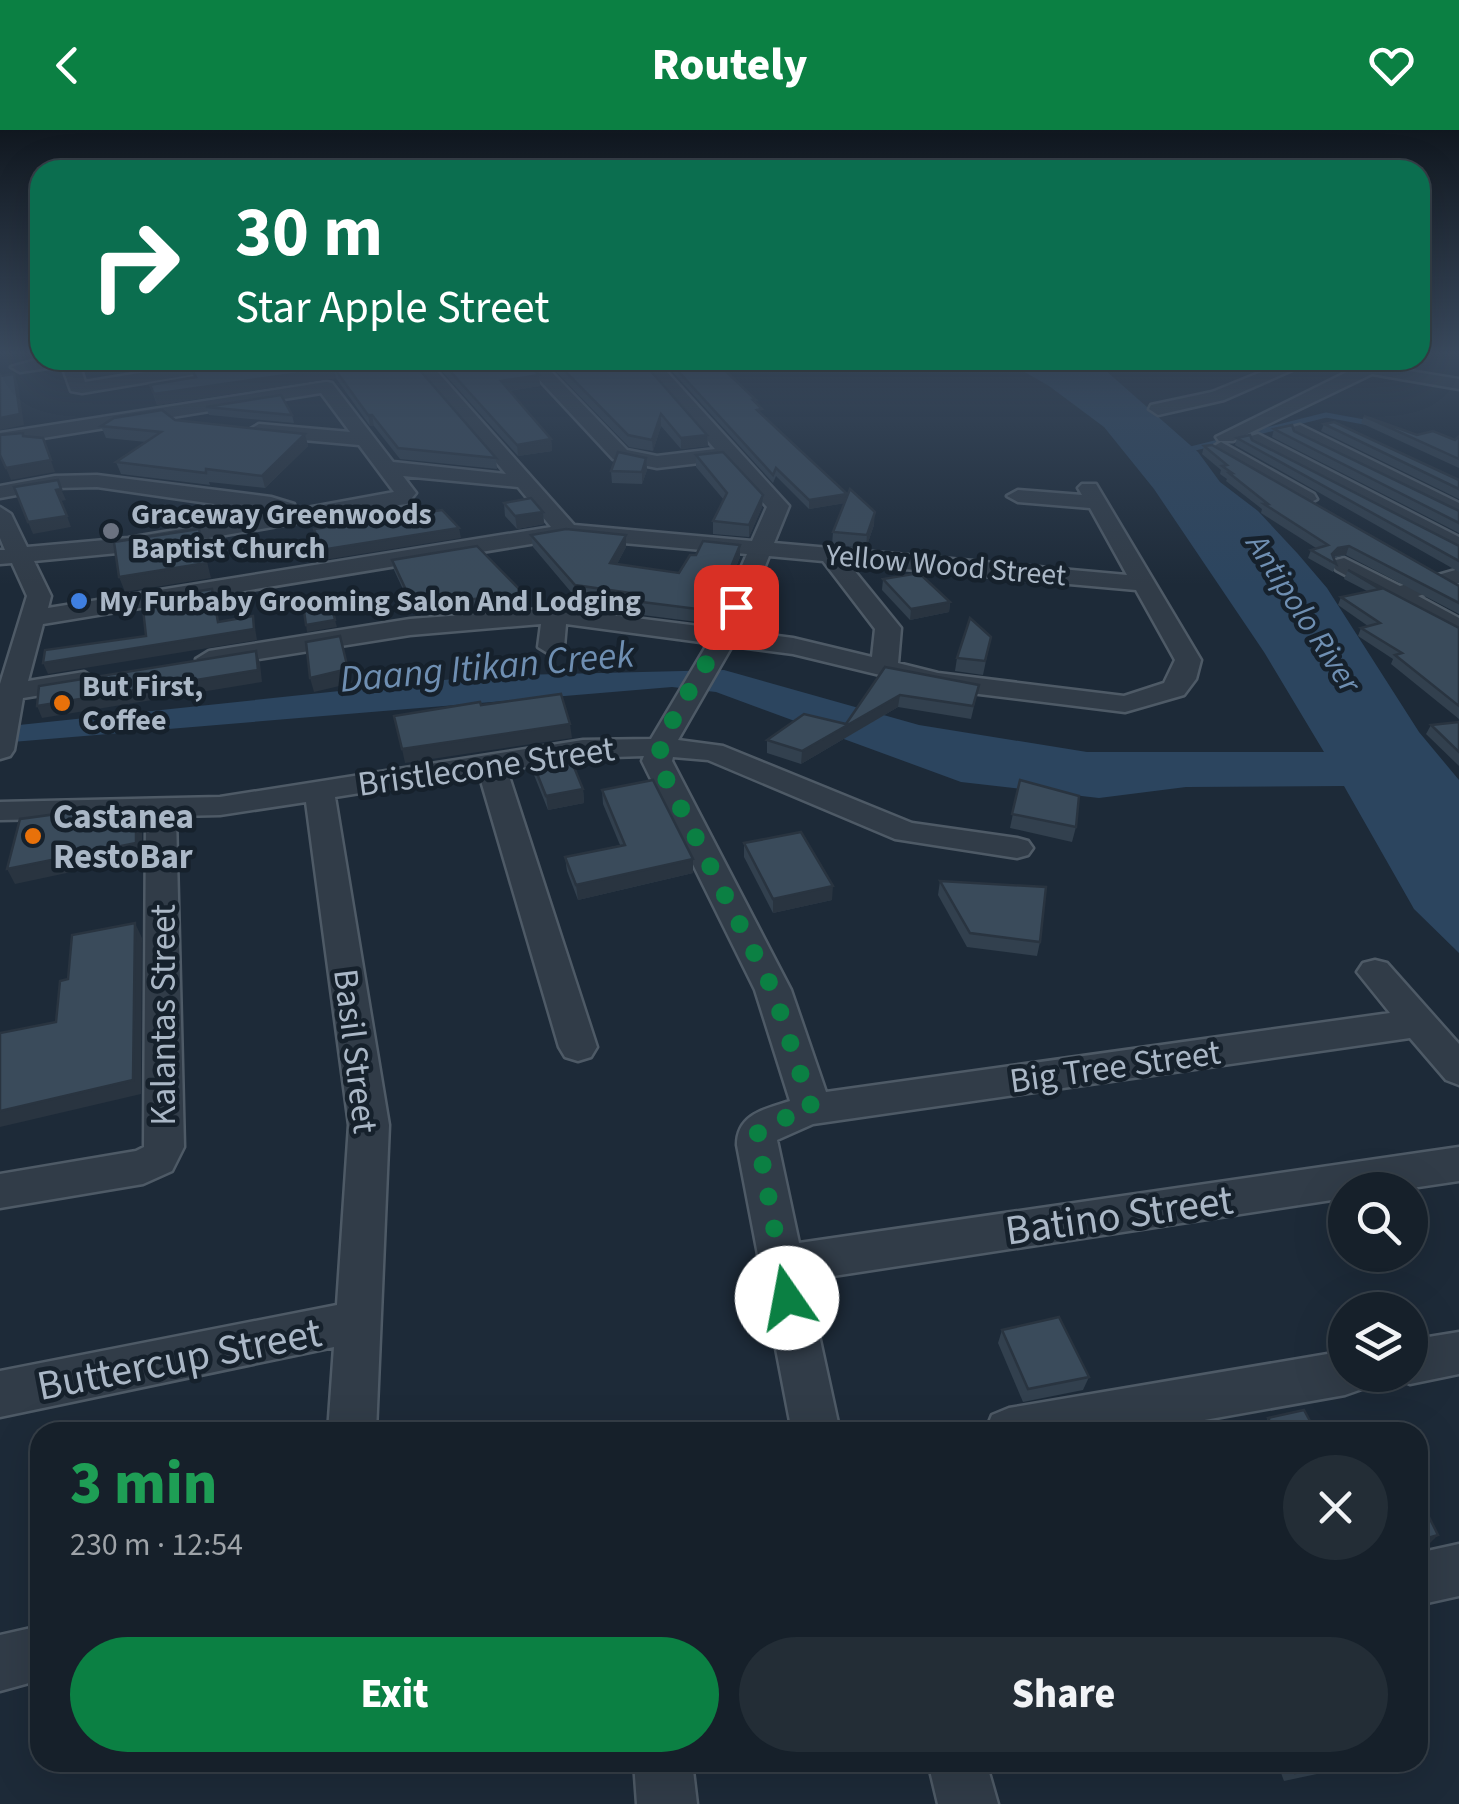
<!DOCTYPE html>
<meta charset="utf-8">
<style>
:root{--surface:#16202a;--page:#232d36;--text:#f1f3f6;--muted:#9ea3a8;--line:#353e47;--accent:#0b8043}
body{margin:0;font-family:"Source Sans 3",sans-serif;background:var(--page);color:var(--text);height:100vh;display:flex;flex-direction:column;font-size:38px;white-space:nowrap}
*{box-sizing:border-box;margin:0}
p{font-size:32px;color:var(--muted)}
.icon{flex:none;width:55px;height:55px;fill:none;stroke:currentColor;stroke-width:2;stroke-linecap:round;stroke-linejoin:round}
.map{position:relative;flex:1;overflow:hidden}
.drawer{position:absolute;left:30px;top:1292px;width:1398px;height:350px;display:flex;flex-direction:column;background:var(--surface);border-radius:30px;box-shadow:0 10px 40px #0002,0 0 0 2px var(--line)}
.drawer>*{flex:none}
.top-card{position:absolute;left:30px;top:30px;width:1400px;height:210px;border-radius:30px;box-shadow:0 10px 40px #0002,0 0 0 2px var(--line);background:#0b6e4f;color:#fff;overflow:hidden}
.fabs{position:absolute;left:1328px;top:1042px;display:grid;gap:20px}
.fabs a{display:grid;place-items:center;width:100px;height:100px;border-radius:50%;background:var(--surface);box-shadow:0 10px 40px #0002,0 0 0 2px var(--line);font-size:50px}
.pin{position:absolute;display:grid;place-items:center;width:85px;height:85px;color:#fff;margin:-42px;border-radius:20px;box-shadow:0 5px 15px #0006}
.me{position:absolute;width:110px;margin:-55px;rotate:348deg;stroke-linejoin:round;filter:drop-shadow(0 0 8px #0008)}
.turn{display:flex;align-items:center;gap:35px;height:210px;padding:0 40px;font-size:45px}
.turn .icon{width:130px;height:130px;stroke-width:2.5}
.turn b{display:block;font-size:70px;line-height:85px}
.round{display:grid;place-items:center;flex:none;width:105px;height:105px;border-radius:52px;background:var(--page)}
.summary{display:flex;align-items:center;justify-content:space-between;height:170px;padding:0 40px}
h1{font-size:60px;font-weight:800;line-height:75px;color:#1e9e55}
.cta{display:flex;gap:20px;margin-top:auto;padding:20px 40px}
.cta a{flex:1;height:115px;border-radius:60px;background:var(--accent);color:#fff;font-size:40px;font-weight:800;line-height:115px;text-align:center}
.cta a+a{background:var(--page);color:var(--text)}
header{display:flex;justify-content:space-between;align-items:center;height:130px;padding:0 40px;background:var(--accent);color:#fff;font-size:45px;font-weight:800}
.map>svg:first-child{display:block}
</style>
<header><svg class="icon" aria-label="back" viewBox="0 0 24 24"><path d="M15 5l-7 7 7 7"/></svg>Routely<svg class="icon" aria-label="heart" viewBox="0 0 24 24"><path d="M12 20l-8-8c-3-5 5-10 8-4 3-6 11-1 8 4z"/></svg></header>
<div class="map">
<svg width="1459" height="1674" viewBox="0 0 1459 1674">
<rect width="100%" height="100%" fill="#1d2a38"/>
<!-- water -->
<polygon fill="#2c455f" points="1004,230 1096,232 1198,322 1220,352 1258,381 1298,424 1327,458 1419,602 1459,650 1459,823 1414,779 1344,656 1186,657 1099,668 961,652 716,562 672,557 0,613 0,597 482,546 724,540 919,595 1087,622 1324,622 1264,522 1154,359 1104,297 1049,256"/>
<g fill="none" stroke-linecap="round" stroke-linejoin="round">
<!-- stream -->
<polyline stroke="#2c455f" stroke-width="5" points="1183,321 1326,285 1375,294"/>
<defs>
<g id="minor">
<polygon points="40,229 78,230 85,252 218,230 259,230 250,235 82,263 71,261 62,236 20,242 11,237"/>
<path d="M409 230H427L574 395 752 411 767 377 725 330 657 338 613 329 521 230H540L627 320 657 326 715 319 637 230H656L789 376 774 413 1127 445 1090 378 1018 372 1007 366 1018 360 1082 365 1078 358 1082 354H1096L1201 530 1196 549 1184 565 1125 582 938 559 793 524 732 516 678 610 723 616 912 693 1017 708 1028 711 1033 718 1028 725 1017 728 895 709 708 630 673 627 672 631 791 860 826 962 1390 883 1357 842 1363 833 1375 830 1387 833 1459 914V955L1446 950 1410 908 813 994 777 1010 799 1113 1459 1017V1051L1398 1060H1345V1068L807 1150 840 1302H792L737 1015C737 984 765 979 790 971L755 860 642 631 644 626 583 628 507 640 597 917 591 927 578 931 565 927 559 917 479 644 335 667 389 995 376 1302H328L334 1217 0 1287V1241L337 1175 349 995 306 672 220 685 176 686 184 1017 172 1041 143 1054 0 1078V1044L136 1021 144 1017 146 687 0 690V672L220 667 583 610 651 609 708 513 566 494 564 517 551 525 538 517 541 494 410 505 209 537 196 529 209 521 410 489 555 478 715 498 747 424 567 408 43 494 28 551 84 542 97 550 84 558 23 568 14 620 10 626 0 629V554L27 466 12 433 0 434V420H5L0 408V377L11 384 27 417 128 408 277 383 97 357 55 358 0 368V356L55 346 97 345 271 367 294 374 296 380 394 362 359 315 259 306 249 300 259 294 350 302 321 263 0 315V303L326 252 332 253 393 332 506 344ZM403 346 518 357 551 397 48 478 51 466 34 431 128 422 399 375 407 374 416 363ZM769 426 823 431 875 499 872 527 793 508 739 501ZM849 434 1136 460 1175 530 1164 553 1124 566 938 543 898 533 901 498Z"/>
<polygon points="1291,230 1315,230 1224,270 1158,285 1149,279 1151,275 1212,262"/>
<polygon points="1342,230 1459,249 1459,259 1372,244 1233,311 1219,311 1216,307 1351,240 1341,238 1338,234"/>
<polygon points="1300,295 1459,373 1459,388 1293,305 1293,297"/>
<polygon points="1258,304 1459,407 1459,423 1251,314 1251,306"/>
<polygon points="1221,312 1314,364 1317,369 1306,375 1298,374 1214,322 1211,318"/>
<polygon points="1344,428 1400,456 1459,439 1459,453 1418,466 1459,488 1459,506 1336,440 1332,435 1336,430"/>
<polygon points="1459,1202 1459,1244 1410,1254 1394,1247 1410,1245 1410,1210"/>
<polygon points="1345,1221 1345,1245 1367,1245 1362,1259 1345,1265 1137,1302 985,1302 992,1285 1009,1278"/>
<polygon points="1459,1414 1459,1466 1418,1475 1418,1423"/>
<polygon points="40,1496 40,1550 0,1561 0,1505"/>
<polygon points="634,1632 692,1632 697,1674 637,1674"/>
<polygon points="928,1632 986,1632 998,1674 938,1674"/>
</g>
</defs>
<!-- minor casing -->
<use href="#minor" stroke="#4e5a66" stroke-width="5"/>
<!-- minor -->
<use href="#minor" fill="#313c48" fill-rule="evenodd"/>
</g>
<!-- wall -->
<g fill="#32404e">
<polygon points="411,230 496,328 497,339 400,329 374,296 370,296 336,248 157,275 150,255 194,247 191,238"/>
<polygon points="432,230 524,230 539,245 540,256 509,261 551,309 552,321 518,326"/>
<polygon points="545,230 641,230 707,305 708,316 681,319 661,296 653,321 629,317"/>
<polygon points="662,230 714,230 756,274 761,284 874,395 866,418 832,415 833,402 845,373 809,379 776,346 773,353"/>
<polygon points="206,277 292,285 294,293 209,285"/>
<polygon points="1364,286 1417,305 1455,310 1459,306 1459,338 1361,293"/>
<polygon points="175,290 305,304 308,316 265,358 209,352 210,355 121,344 116,332 146,312 106,308 101,296"/>
<polygon points="1324,294 1459,350 1459,369 1321,301"/>
<polygon points="1274,299 1294,301 1459,381 1459,403 1272,307"/>
<polygon points="1237,308 1252,310 1459,416 1459,442 1235,315"/>
<polygon points="1204,316 1459,456 1459,484 1346,425 1334,428 1336,434 1333,442 1308,428 1311,420 1316,418 1261,383 1262,379 1226,351 1227,349 1220,344 1221,340 1202,324"/>
<polygon points="696,325 763,365 762,377 749,407 713,404 713,391 724,370 696,337"/>
<polygon points="646,328 647,340 642,354 612,353 611,341"/>
<polygon points="504,373 543,382 544,394 517,399 505,386"/>
<polygon points="531,405 626,417 617,434 679,443 740,427 713,494 627,483 626,475 576,468 533,417"/>
<polygon points="392,430 524,464 525,474 415,485 394,440"/>
<polygon points="1348,440 1459,498 1459,589 1391,534 1393,529 1358,506 1361,498 1368,496 1338,475 1341,467 1367,461 1344,449"/>
<polygon points="883,449 950,472 949,482 910,490 882,460"/>
<polygon points="991,507 983,545 955,541 957,528"/>
<polygon points="885,537 979,555 971,589 898,577 801,634 767,623 767,610 846,594"/>
<polygon points="1459,592 1459,636 1426,604 1431,595"/>
<polygon points="530,626 583,659 584,673 548,680 532,640"/>
<polygon points="1020,650 1076,697 1072,712 1010,698"/>
<polygon points="602,660 693,729 693,743 578,770 567,741 565,727 620,715 603,674"/>
<polygon points="744,713 832,770 773,783 744,727"/>
<polygon points="940,751 1040,812 1037,826 967,817 938,765"/>
<polygon points="1002,1200 1089,1247 1083,1260 1023,1272 998,1213"/>
<polygon points="1268,1288 1316,1302 1259,1302"/>
<polygon points="1418,1365 1438,1405 1418,1422"/>
<polygon points="1277,1632 1373,1632 1284,1651"/>
</g>
<!-- shaded-wall -->
<g fill="#293440">
<polygon points="334,238 336,248 157,275 154,264"/>
<polygon points="14,244 18,255 24,295 0,300 0,288"/>
<polygon points="539,245 540,256 502,262 501,251"/>
<polygon points="661,284 661,296 653,321 652,310"/>
<polygon points="368,285 372,285 374,296 370,296"/>
<polygon points="305,304 308,316 265,358 262,346"/>
<polygon points="707,305 708,316 681,319 681,308"/>
<polygon points="43,308 55,342 11,350 6,338"/>
<polygon points="551,309 552,321 518,326 517,315"/>
<polygon points="646,328 647,340 642,354 642,342"/>
<polygon points="61,359 66,370 61,371 56,360"/>
<polygon points="847,364 846,373 809,379 809,370"/>
<polygon points="763,365 762,377 749,407 749,395"/>
<polygon points="543,382 544,394 517,399 515,386"/>
<polygon points="875,382 874,395 866,418 867,405"/>
<polygon points="67,386 71,397 33,404 28,392"/>
<polygon points="459,398 461,408 324,430 321,420"/>
<polygon points="199,399 211,448 125,462 119,447"/>
<polygon points="626,405 626,417 611,446 610,433"/>
<polygon points="740,415 740,427 713,494 713,481"/>
<polygon points="1349,416 1346,425 1335,426 1329,433 1332,424 1338,418"/>
<polygon points="950,472 949,482 910,490 911,479"/>
<polygon points="253,486 257,510 48,544 43,533"/>
<polygon points="335,490 337,497 307,502 306,495"/>
<polygon points="256,521 260,533 262,552 42,588 37,576"/>
<polygon points="348,539 352,553 314,562 310,548"/>
<polygon points="900,565 898,577 801,634 802,621"/>
<polygon points="570,594 572,608 405,633 402,619"/>
<polygon points="583,659 584,673 548,680 546,666"/>
<polygon points="136,683 142,697 142,727 15,754 7,739"/>
<polygon points="693,729 693,743 578,770 576,755"/>
<polygon points="833,756 832,770 773,783 773,769"/>
<polygon points="135,793 142,808 141,964 0,997 0,981"/>
<polygon points="1438,1405 1425,1418 1421,1419 1428,1413 1428,1408"/>
</g>
<!-- building -->
<g fill="#3a4b5b" stroke="#293440" stroke-width="2.5">
<polygon points="237,230 411,230 496,328 398,318 372,285 368,285 334,238 154,264 150,255 196,247 191,238"/>
<polygon points="440,230 524,230 539,245 501,251 551,309 517,315"/>
<polygon points="554,230 641,230 707,305 681,308 661,284 652,310 628,305"/>
<polygon points="668,230 714,230 756,270 753,270 762,279 757,280 847,364 809,370 776,338 773,345"/>
<polygon points="14,244 20,284 0,288 0,246"/>
<polygon points="281,265 292,285 206,277"/>
<polygon points="162,280 175,290 305,304 262,346 206,339 206,343 116,332 161,302 101,296 114,288"/>
<polygon points="1364,286 1417,305 1433,301 1455,310 1459,306 1459,329"/>
<polygon points="1334,292 1459,350 1459,359 1324,294"/>
<polygon points="1292,295 1294,301 1459,381 1459,393 1274,299"/>
<polygon points="23,303 23,306 43,308 51,330 6,338 0,325 0,305"/>
<polygon points="1250,305 1252,310 1459,416 1459,431 1237,308"/>
<polygon points="1212,315 1459,456 1459,473 1349,416 1338,418 1332,424 1336,434 1311,420 1328,415 1264,374 1268,374 1229,343 1232,343 1222,336 1227,335 1204,316"/>
<polygon points="618,322 646,328 642,342 611,341"/>
<polygon points="723,322 763,365 749,395 713,391 727,363 696,325"/>
<polygon points="58,350 61,359 56,360 67,386 28,392 14,357"/>
<polygon points="850,359 875,382 867,405 833,402"/>
<polygon points="531,368 543,382 515,386 504,373"/>
<polygon points="442,380 459,398 321,420 314,399"/>
<polygon points="199,399 206,433 119,447 114,412"/>
<polygon points="566,399 626,405 610,433 679,443 690,425 696,425 703,411 740,415 713,481 626,470 630,463 575,455 531,405"/>
<polygon points="477,416 524,464 413,475 392,430"/>
<polygon points="1348,440 1459,498 1459,576 1395,525 1402,523 1361,498 1380,493 1341,467 1380,459"/>
<polygon points="919,443 950,472 911,479 883,449"/>
<polygon points="212,459 218,492 253,486 254,499 43,533 45,520 146,506 142,470"/>
<polygon points="332,477 335,490 306,495 304,481"/>
<polygon points="970,488 991,507 985,531 957,528"/>
<polygon points="340,506 348,539 310,548 306,512"/>
<polygon points="256,521 258,540 37,576 39,556"/>
<polygon points="885,537 979,555 973,576 900,565 802,621 767,610 804,584 846,594"/>
<polygon points="561,564 570,594 402,619 394,586 480,572 481,575"/>
<polygon points="1459,592 1459,622 1431,595"/>
<polygon points="567,620 583,659 546,666 530,626"/>
<polygon points="653,650 693,729 576,755 565,727 625,715 602,660"/>
<polygon points="1020,650 1079,666 1076,697 1012,684"/>
<polygon points="79,681 77,693 136,683 136,713 7,739 20,689"/>
<polygon points="801,702 833,756 773,769 744,713"/>
<polygon points="940,751 1046,757 1040,812 970,803"/>
<polygon points="135,793 133,950 0,981 0,903 56,892 60,851 68,849 72,805"/>
<polygon points="1059,1187 1089,1247 1028,1259 1002,1200"/>
<polygon points="1304,1280 1316,1302 1276,1302 1268,1288"/>
<polygon points="1418,1365 1438,1405 1428,1408 1428,1413 1418,1414"/>
<polygon points="1291,1632 1350,1632 1295,1643"/>
</g>
<!-- sky -->
<linearGradient id="sky" x2="0" y2="1"><stop stop-color="#10171f"/><stop offset="0.49" stop-color="#3a4a5e"/><stop offset="1" stop-color="#3a4a5e" stop-opacity="0"/></linearGradient>
<rect width="1459" height="455" fill="url(#sky)"/>
<g fill="none" stroke-linecap="round" stroke-linejoin="round">
<!-- route -->
<path stroke="#0b8043" stroke-width="18" stroke-dasharray="0 32.4" d="M736 477C715 530 671 576 657 631L773 860 812 979 770 993 757 1004 787 1168"/>
</g>
<!-- markers -->
<circle fill="#6b7280" stroke="#16212c" stroke-width="4" cx="111" cy="401" r="10"/>
<circle fill="#3f7fe0" stroke="#16212c" stroke-width="4" cx="79" cy="471" r="10"/>
<g fill="#e8710a" stroke="#16212c" stroke-width="4">
<circle cx="62" cy="573" r="10"/>
<circle cx="33" cy="706" r="10"/>
</g>
<g text-anchor="middle" stroke-width="9" stroke-linejoin="round" paint-order="stroke">
<!-- far-poi labels -->
<g font-size="30" font-weight="bold" fill="#aab7c6" stroke="#16212c" text-anchor="start">
<text x="131" y="394">Graceway Greenwoods<tspan x="131" dy="34">Baptist Church</tspan></text>
<text x="99" y="481">My Furbaby Grooming Salon And Lodging</text>
<text x="82" y="566">But First,<tspan x="82" dy="34">Coffee</tspan></text>
</g>
<!-- far-street labels -->
<g font-size="30" fill="#aab7c6" stroke="#16212c">
<text transform="translate(946 435) rotate(5)" y="10">Yellow Wood Street</text>
</g>
<!-- far-water labels -->
<g font-size="32" font-style="italic" fill="#6f8fb2" stroke="#16212c">
<text transform="translate(1304 483) rotate(57)" y="11">Antipolo River</text>
</g>
<!-- street labels -->
<g font-size="35" fill="#aab7c6" stroke="#16212c">
<text transform="translate(486 636) rotate(-8)" y="12">Bristlecone Street</text>
<text transform="translate(163 885) rotate(-90)" y="12">Kalantas Street</text>
<text transform="translate(356 921) rotate(83)" y="12">Basil Street</text>
<text transform="translate(1115 936) rotate(-8)" y="12">Big Tree Street</text>
</g>
<!-- poi labels -->
<g font-size="35" font-weight="bold" fill="#aab7c6" stroke="#16212c" text-anchor="start">
<text x="53" y="698">Castanea<tspan x="53" dy="40">RestoBar</tspan></text>
</g>
<!-- water labels -->
<g font-size="38" font-style="italic" fill="#6f8fb2" stroke="#16212c">
<text transform="translate(487 536) rotate(-5)" y="13">Daang Itikan Creek</text>
</g>
<!-- near-street labels -->
<g font-size="42" fill="#aab7c6" stroke="#16212c">
<text transform="translate(1119 1084) rotate(-8)" y="15">Batino Street</text>
<text transform="translate(179 1228) rotate(-11)" y="15">Buttercup Street</text>
</g>
</g>
</svg>
<div class="fabs">
<a><svg class="icon" aria-label="search" viewBox="0 0 24 24"><circle cx="10" cy="10" r="6"/><path d="M15 15l6 6"/></svg></a>
<a><svg class="icon" aria-label="layers" viewBox="0 0 24 24"><path d="M12 4l9 5-9 5-9-5zM3 14l9 5 9-5"/></svg></a>
</div>
<div class="pin" style="left:736px;top:477px;background:#d93025"><svg class="icon" aria-label="arrive" viewBox="0 0 24 24"><path d="M6 21V4h12l-3 4 3 4H6"/></svg></div>
<svg class="me" style="left:787px;top:1168px" viewBox="-20 -20 40 40"><circle r="19" fill="#fff"/><path d="M0-13L10 11 0 6-10 11z" fill="#0b8043"/></svg>
<div class="top-card">
<div class="turn"><svg class="icon" aria-label="right" viewBox="0 0 24 24"><path d="M7 20v-9h11M14 6l5 5-5 5"/></svg><div><b>30 m</b>Star Apple Street</div></div>
</div>
<section class="drawer">
<div class="summary"><div><h1>3 min</h1><p>230 m · 12:54</p></div><a class="round"><svg class="icon" aria-label="close" viewBox="0 0 24 24"><path d="M6 6l12 12M18 6L6 18"/></svg></a></div>
<div class="cta"><a>Exit</a><a>Share</a></div>
</section>
</div>
